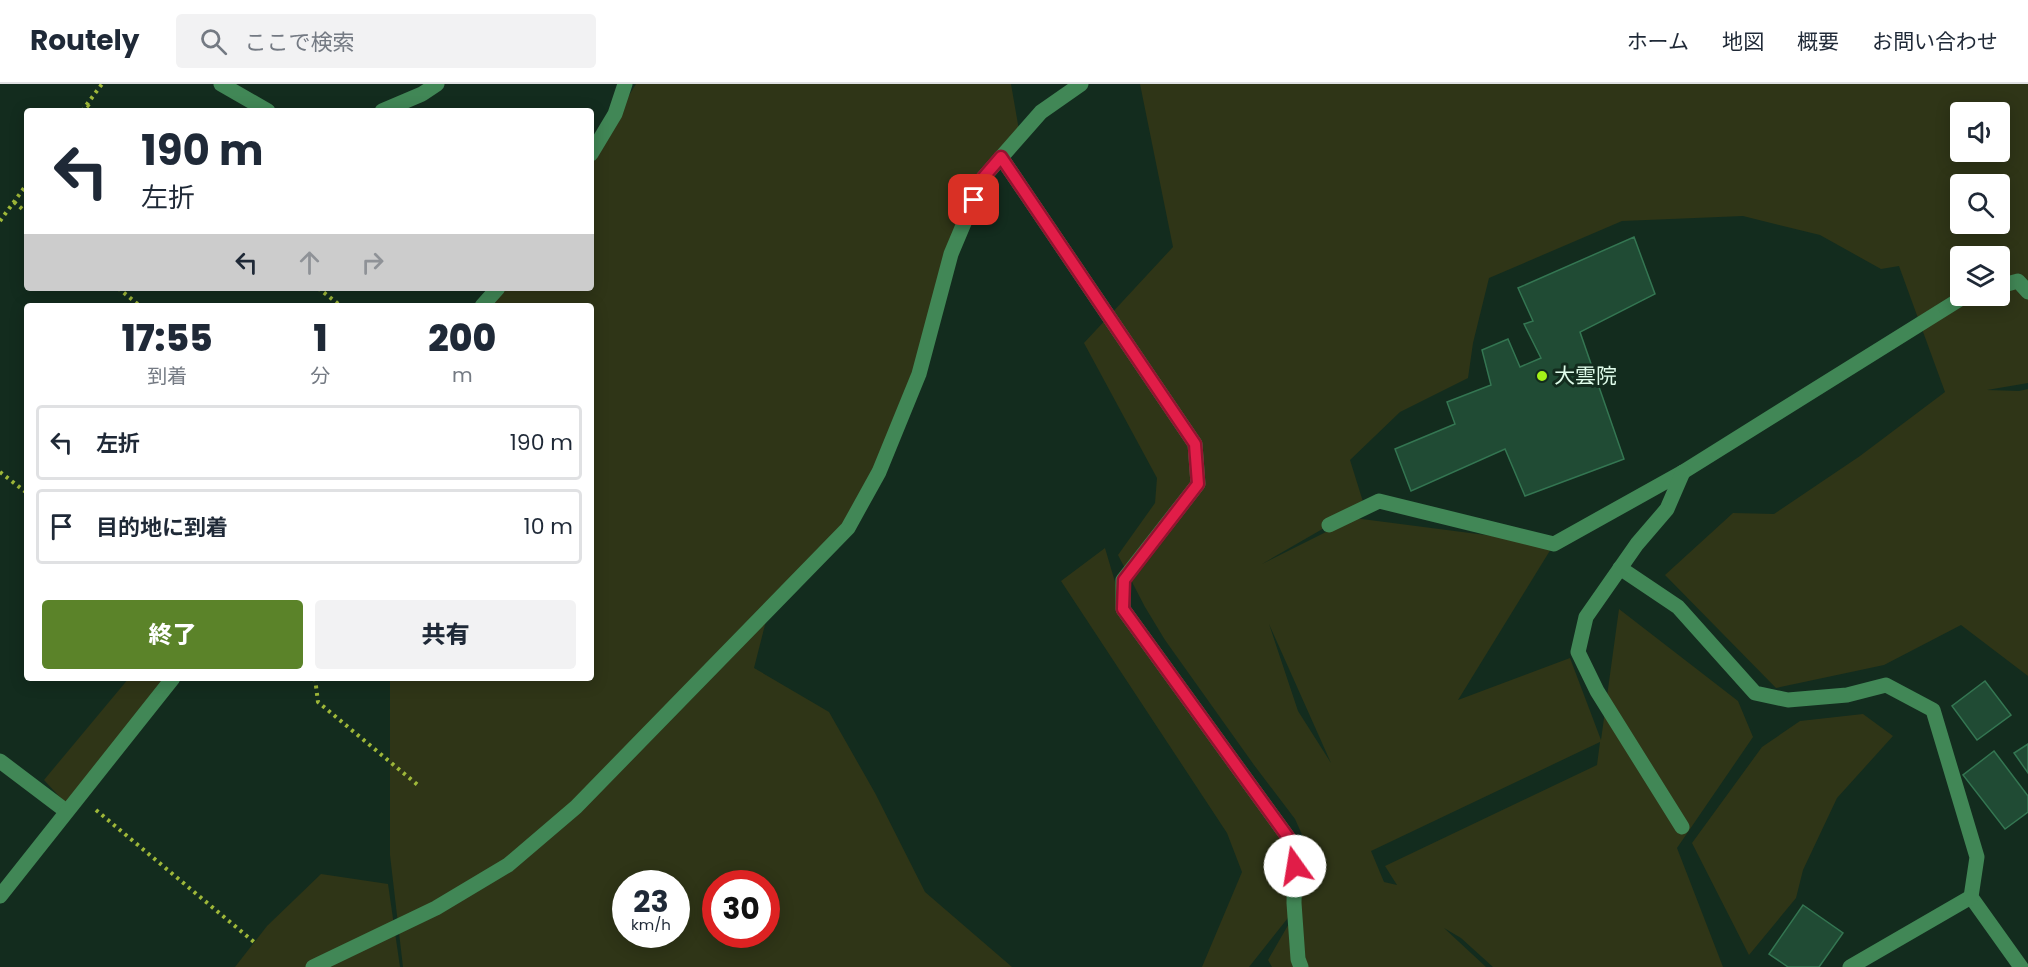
<!DOCTYPE html>
<html lang="ja">
<meta charset="utf-8">
<style>
:root{--surface:#fff;--page:#f2f2f3;--text:#1f2937;--muted:#747a83;--line:#e0e1e3;--accent:#5b8329}
body{margin:0;font-family:Poppins,"Noto Sans JP",sans-serif;background:var(--page);color:var(--text);height:100vh;display:flex;flex-direction:column;font-size:22px;white-space:nowrap}
*{box-sizing:border-box;margin:0}
p{font-size:20px;color:var(--muted)}
.icon{flex:none;width:33px;height:33px;fill:none;stroke:currentColor;stroke-width:2;stroke-linecap:round;stroke-linejoin:round}
.map{position:relative;flex:1;overflow:hidden}
.panel{position:absolute;left:24px;top:219px;width:570px;height:378px;display:flex;flex-direction:column;background:var(--surface);border-radius:6px;box-shadow:0 3px 15px #0003}
.panel>*{flex:none}
.top-card{position:absolute;left:24px;top:24px;width:570px;height:183px;border-radius:6px;box-shadow:0 3px 15px #0003;background:#fff;color:var(--text);overflow:hidden}
.tools{position:absolute;left:1950px;top:18px;display:grid;gap:12px}
.tools a{display:grid;place-items:center;width:60px;height:60px;border-radius:6px;background:var(--surface);box-shadow:0 3px 15px #0003;font-size:30px}
.speed{position:absolute;left:612px;top:786px;display:flex;gap:12px;font-size:30px;font-weight:700;text-align:center}
.speed>*{display:grid;place-content:center;width:78px;height:78px;border-radius:50%;background:var(--surface);box-shadow:0 3px 15px #0003;line-height:1}
.speed small{font-size:15px;font-weight:400}
.speed .limit{border:9px solid #d22;background:#fff;color:#111}
.pin{position:absolute;display:grid;place-items:center;width:51px;height:51px;color:#fff;margin:-26px;border-radius:12px;box-shadow:0 3px 9px #0006}
.me{position:absolute;width:66px;margin:-33px;rotate:347deg;stroke-linejoin:round;filter:drop-shadow(0 0 4px #0008)}
.turn{display:flex;align-items:center;gap:21px;height:126px;padding:0 18px;font-size:27px}
.turn .icon{width:78px;height:78px;stroke-width:2.5}
.turn b{display:block;font-size:42px;line-height:51px}
.lanes{display:flex;align-items:center;height:57px;padding:0 18px;background:#0003;justify-content:center;gap:30px;direction:ltr}
.lanes .off{opacity:.35}
.eta{display:flex;justify-content:space-evenly;align-items:center;height:102px;text-align:center}
.eta b{font-size:36px;font-weight:800;line-height:42px}
.primary-button{display:flex;gap:12px;margin-top:auto;padding:12px 18px}
.primary-button a{flex:1;height:69px;border-radius:6px;background:var(--accent);color:#fff;font-size:24px;font-weight:800;line-height:69px;text-align:center}
.primary-button a+a{background:var(--page);color:var(--text)}
ul{padding:0;list-style:none}
li{display:flex;align-items:center;gap:18px;height:75px;margin:0 12px 9px;padding:0 6px;border:3px solid var(--line);border-radius:6px}
li div{flex:1}
li b{display:block;font-size:22px}
li em{font-style:normal}
header{display:flex;align-items:center;gap:36px;box-sizing:border-box;height:84px;padding:0 30px;background:var(--surface);border-bottom:2px solid var(--line)}
header strong{font-size:28px}
nav{display:flex;gap:33px;margin-inline-start:auto;font-size:21px}
.search{width:420px;height:54px;background:var(--page);display:flex;align-items:center;gap:15px;box-sizing:border-box;padding:0 21px;border-radius:6px;color:var(--muted);font-size:22px}
.map>svg:first-child{display:block}
</style>
<header>
<strong>Routely</strong>
<div class="search"><svg class="icon" aria-label="search" viewBox="0 0 24 24"><circle cx="10" cy="10" r="6"/><path d="M15 15l6 6"/></svg>ここで検索</div>
<nav><a>ホーム</a><a>地図</a><a>概要</a><a>お問い合わせ</a></nav>
</header>
<div class="map">
<svg width="2028" height="883" viewBox="0 0 2028 883">
<rect width="100%" height="100%" fill="#132c1e"/>
<!-- green -->
<g fill="#2f3517" fill-rule="evenodd">
<path d="M636 0H1011L1020 52 974 116 907 319 852 435 769 525 754 584 829 628 875 709 925 808 1012 883H403L390 771V594H591V222H482L498 204H591V73ZM626 800H676V850H626ZM716 800H766V850H716Z"/>
<path d="M1140 0H2028V299L1987 306 2019 307 2028 305V592L1961 541 1884 581 1776 604 1665 491 1733 429 1774 430 1860 372 1945 308 1899 182 1881 185 1820 151 1743 132 1622 137 1489 194 1473 259 1468 294 1400 328 1350 376 1364 421 1262 480 1354 434 1554 460 1458 616 1570 574 1601 656 1619 525 1738 617 1753 653 1677 764 1723 883H1493L1461 854 1444 844 1486 883H1272L1268 876 1298 824 1303 776 1318 778 1308 764 1295 735 1254 681 1165 556 1145 523 1118 471 1155 419 1157 394 1084 259 1173 163ZM1960 28H2000V68H1960ZM1960 100H2000V140H1960ZM1960 172H2000V212H1960ZM1269 540 1331 679 1298 627ZM1600 658 1597 681 1385 782 1397 801 1384 798 1371 767Z"/>
<polygon points="1105,464 1123,525 1294,751 1295,825 1249,883 1202,883 1242,788 1227,749 1061,497"/>
<polygon points="129,594 173,594 69,723 44,696"/>
<polygon points="1863,630 1893,652 1837,714 1803,786 1796,814 1749,871 1692,759 1762,663 1800,637"/>
<polygon points="321,790 388,800 400,883 235,883 267,842"/>
</g>
<!-- building -->
<g fill="#204b34" stroke="#347652" stroke-width="1.5">
<polygon points="1634,153 1655,210 1580,248 1624,375 1525,412 1505,365 1411,407 1395,365 1455,340 1447,318 1491,301 1482,266 1508,255 1520,283 1541,274 1524,240 1533,237 1518,204"/>
<polygon points="1985,597 2011,631 1977,656 1952,622"/>
<polygon points="2028,660 2028,689 2014,669"/>
<polygon points="1994,667 2028,712 2028,728 2005,745 1963,691"/>
<polygon points="1803,821 1843,849 1819,883 1788,883 1769,870"/>
</g>
<g fill="none" stroke-linecap="round" stroke-linejoin="round">
<!-- path -->
<g stroke="#9fb839" stroke-width="4" stroke-dasharray="3 4.5" stroke-linecap="butt">
<polyline points="87,21 95,27"/>
<polyline points="82,27 102,0"/>
<polyline points="14,118 27,129"/>
<polyline points="0,137 27,100"/>
<polyline points="118,204 140,222"/>
<polyline points="318,204 341,222"/>
<polyline points="0,388 27,409"/>
<polyline points="315,594 318,618 419,702"/>
<polyline points="96,726 254,858"/>
</g>
<!-- minor -->
<g stroke="#418756" stroke-width="15">
<polyline points="221,0 268,27"/>
<polyline points="382,27 422,10 437,0"/>
<polyline points="591,70 615,30 625,0"/>
<polyline points="1001,73 1195,360 1198,400 1123,496 1123,525 1295,763 1294,819 1298,875 1301,883"/>
<polyline points="2000,202 2018,197 2028,208"/>
<polyline points="482,222 498,204"/>
<polyline points="1329,441 1379,417 1554,460 1683,388 1965,212"/>
<polyline points="1620,484 1678,523 1755,609 1788,616 1847,611 1886,601 1933,626 1977,773 1971,813 2021,883"/>
<polyline points="0,677 66,727"/>
<polyline points="1682,743 1597,607 1578,568 1586,533 1637,460 1667,425 1683,388"/>
<polyline points="0,812 173,594"/>
<polyline points="313,883 436,824 508,781 576,723 848,444 879,388 919,290 951,170 983,94 1041,28 1081,0"/>
<polyline points="1850,883 1971,813"/>
</g>
</g>
<g fill="none" stroke-linecap="round" stroke-linejoin="round">
<defs>
<polyline id="route" points="974,116 983,94 1001,73 1195,360 1198,400 1124,496 1123,525 1295,763 1295,782"/>
</defs>
<!-- route casing -->
<use href="#route" stroke="#92132f" stroke-width="15"/>
<!-- route -->
<use href="#route" stroke="#e11d48" stroke-width="10"/>
</g>
<!-- markers -->
<circle fill="#a4f118" stroke="#132c1e" stroke-width="2" cx="1542" cy="292" r="6"/>
<g text-anchor="middle" stroke-width="6" stroke-linejoin="round" paint-order="stroke">
<!-- poi labels -->
<g font-size="21" fill="#e0fdeb" stroke="#132c1e" text-anchor="start">
<text x="1554" y="299">大雲院</text>
</g>
</g>
</svg>
<div class="tools">
<a><svg class="icon" aria-label="sound" viewBox="0 0 24 24"><path d="M4 9h4l5-4v14l-5-4H4zM17 9q2 3 0 6"/></svg></a>
<a><svg class="icon" aria-label="search" viewBox="0 0 24 24"><circle cx="10" cy="10" r="6"/><path d="M15 15l6 6"/></svg></a>
<a><svg class="icon" aria-label="layers" viewBox="0 0 24 24"><path d="M12 4l9 5-9 5-9-5zM3 14l9 5 9-5"/></svg></a>
</div>
<div class="speed"><div>23<small>km/h</small></div><div class="limit">30</div></div>
<div class="pin" style="left:974px;top:116px;background:#d93025"><svg class="icon" aria-label="arrive" viewBox="0 0 24 24"><path d="M6 21V4h12l-3 4 3 4H6"/></svg></div>
<svg class="me" style="left:1295px;top:782px" viewBox="-20 -20 40 40"><circle r="19" fill="#fff"/><path d="M0-13L10 11 0 6-10 11z" fill="#e11d48"/></svg>
<div class="top-card">
<div class="turn"><svg class="icon" aria-label="left" viewBox="0 0 24 24"><path d="M17 20v-9H6M10 6l-5 5 5 5"/></svg><div><b>190 m</b>左折</div></div>
<div class="lanes"><svg class="icon" aria-label="left" viewBox="0 0 24 24"><path d="M17 20v-9H6M10 6l-5 5 5 5"/></svg><svg class="icon off" aria-label="ahead" viewBox="0 0 24 24"><path d="M12 20V5M6 11l6-6 6 6"/></svg><svg class="icon off" aria-label="right" viewBox="0 0 24 24"><path d="M7 20v-9h11M14 6l5 5-5 5"/></svg></div>
</div>
<section class="panel">
<div class="eta">
<div><b>17:55</b><p>到着</p></div>
<div><b>1</b><p>分</p></div>
<div><b>200</b><p>m</p></div>
</div>
<ul>
<li><svg class="icon" aria-label="left" viewBox="0 0 24 24"><path d="M17 20v-9H6M10 6l-5 5 5 5"/></svg><div><b>左折</b></div><em>190 m</em></li>
<li><svg class="icon" aria-label="arrive" viewBox="0 0 24 24"><path d="M6 21V4h12l-3 4 3 4H6"/></svg><div><b>目的地に到着</b></div><em>10 m</em></li>
</ul>
<div class="primary-button"><a>終了</a><a>共有</a></div>
</section>
</div>
